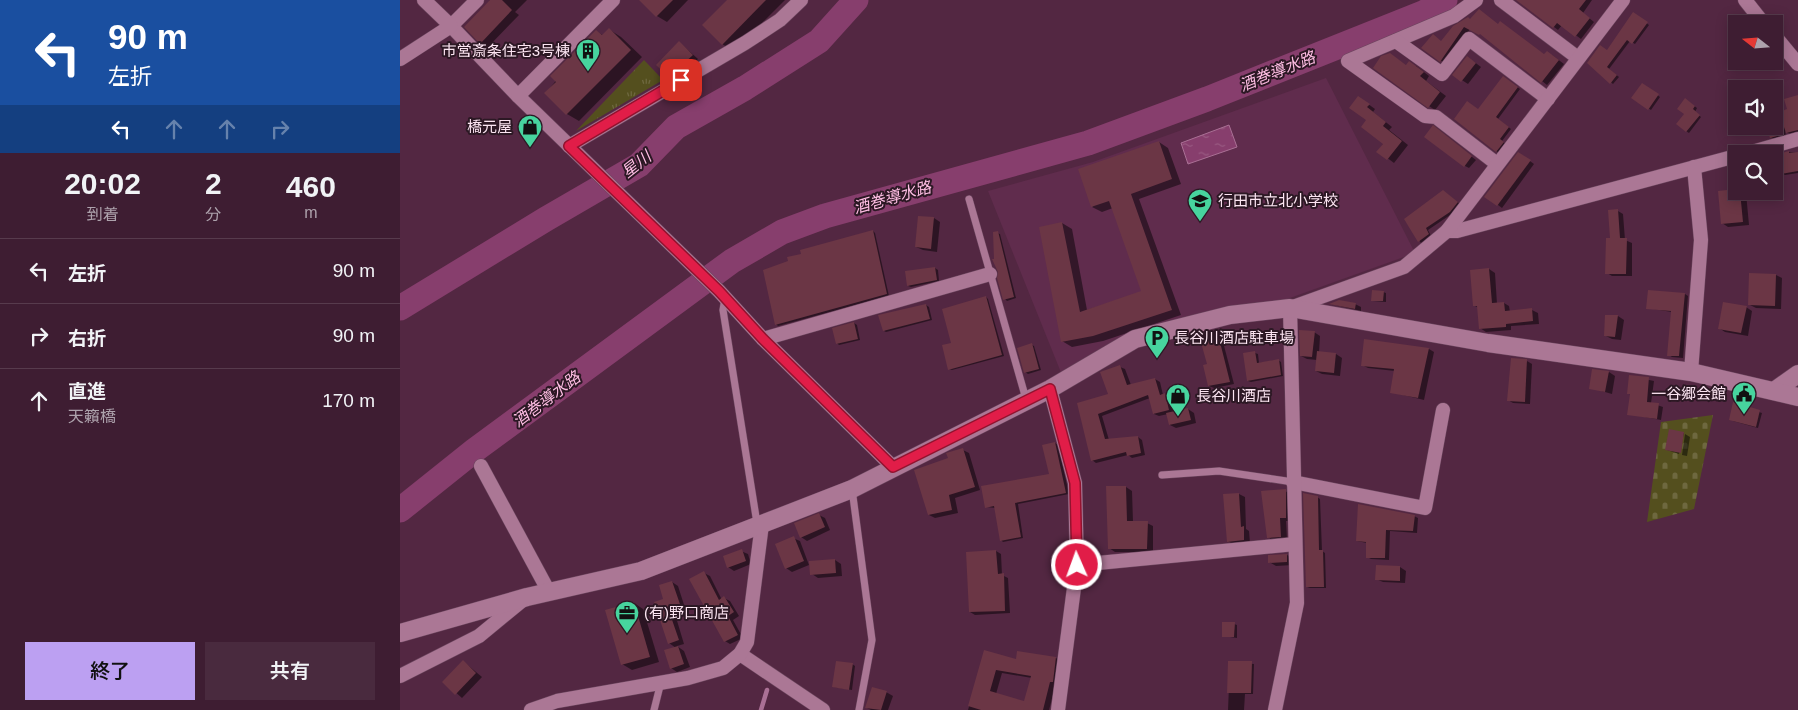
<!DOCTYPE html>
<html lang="ja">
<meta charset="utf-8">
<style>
:root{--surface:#3e1d32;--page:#492a3e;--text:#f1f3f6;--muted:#ada2ac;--line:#573b4d;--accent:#bca0f2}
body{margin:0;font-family:Arial,"Noto Sans JP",sans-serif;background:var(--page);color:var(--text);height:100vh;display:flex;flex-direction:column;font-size:19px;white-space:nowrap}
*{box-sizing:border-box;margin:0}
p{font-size:16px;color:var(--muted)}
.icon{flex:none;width:28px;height:28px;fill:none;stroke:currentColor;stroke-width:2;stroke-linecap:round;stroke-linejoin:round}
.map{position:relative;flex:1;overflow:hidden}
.panel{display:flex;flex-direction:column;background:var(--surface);width:400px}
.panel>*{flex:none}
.hud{background:#1a4fa0;color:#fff;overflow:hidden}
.needle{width:32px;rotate:287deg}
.controls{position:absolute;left:1328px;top:15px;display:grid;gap:10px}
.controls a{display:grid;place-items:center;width:55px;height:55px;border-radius:0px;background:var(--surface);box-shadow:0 2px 12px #0003,0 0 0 1px var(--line);font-size:25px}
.pin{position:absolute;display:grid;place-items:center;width:42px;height:42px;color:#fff;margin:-21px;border-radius:10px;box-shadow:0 2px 8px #0006}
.me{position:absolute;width:55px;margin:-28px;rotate:358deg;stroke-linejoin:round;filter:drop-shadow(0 0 4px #0008)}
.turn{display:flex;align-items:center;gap:18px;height:105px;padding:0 25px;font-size:22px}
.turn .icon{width:65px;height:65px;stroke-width:2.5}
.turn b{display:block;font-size:35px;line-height:42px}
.lanes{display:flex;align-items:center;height:48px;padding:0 25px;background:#0003;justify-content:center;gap:25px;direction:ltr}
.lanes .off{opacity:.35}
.eta{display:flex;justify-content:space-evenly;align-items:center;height:85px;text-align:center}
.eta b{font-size:30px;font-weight:600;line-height:35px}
.button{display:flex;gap:10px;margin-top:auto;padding:10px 25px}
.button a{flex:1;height:58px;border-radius:0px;background:var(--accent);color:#111;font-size:20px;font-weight:600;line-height:58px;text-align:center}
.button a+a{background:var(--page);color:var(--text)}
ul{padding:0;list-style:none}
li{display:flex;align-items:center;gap:15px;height:65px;padding:0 25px;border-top:1px solid var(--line)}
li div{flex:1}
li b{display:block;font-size:19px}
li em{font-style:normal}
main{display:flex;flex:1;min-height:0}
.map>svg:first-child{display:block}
</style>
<main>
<section class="panel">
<div class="hud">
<div class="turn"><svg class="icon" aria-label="left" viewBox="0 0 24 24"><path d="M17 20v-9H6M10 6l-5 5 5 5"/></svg><div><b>90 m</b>左折</div></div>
<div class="lanes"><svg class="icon" aria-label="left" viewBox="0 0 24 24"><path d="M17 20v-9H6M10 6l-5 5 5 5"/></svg><svg class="icon off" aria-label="ahead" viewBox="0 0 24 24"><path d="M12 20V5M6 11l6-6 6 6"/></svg><svg class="icon off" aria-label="ahead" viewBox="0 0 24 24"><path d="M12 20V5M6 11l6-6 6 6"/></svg><svg class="icon off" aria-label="right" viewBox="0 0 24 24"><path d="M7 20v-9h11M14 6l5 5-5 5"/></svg></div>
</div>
<div class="eta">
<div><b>20:02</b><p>到着</p></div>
<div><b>2</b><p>分</p></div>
<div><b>460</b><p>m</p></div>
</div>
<ul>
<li><svg class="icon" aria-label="left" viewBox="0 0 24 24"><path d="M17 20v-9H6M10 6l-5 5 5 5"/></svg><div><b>左折</b></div><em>90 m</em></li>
<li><svg class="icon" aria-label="right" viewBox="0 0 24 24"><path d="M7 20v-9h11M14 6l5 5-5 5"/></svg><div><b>右折</b></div><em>90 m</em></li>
<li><svg class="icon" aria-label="ahead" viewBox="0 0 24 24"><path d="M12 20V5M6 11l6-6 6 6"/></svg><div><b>直進</b><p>天籟橋</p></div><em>170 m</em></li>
</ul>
<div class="button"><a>終了</a><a>共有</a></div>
</section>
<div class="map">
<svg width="1398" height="710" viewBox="0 0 1398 710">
<defs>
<pattern id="cemetery-stones" width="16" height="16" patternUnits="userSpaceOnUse" patternTransform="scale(1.25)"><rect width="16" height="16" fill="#544f1e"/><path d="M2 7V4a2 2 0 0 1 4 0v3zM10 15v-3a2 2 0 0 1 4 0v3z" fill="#6e683f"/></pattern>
<pattern id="park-tufts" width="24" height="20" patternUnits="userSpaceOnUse" patternTransform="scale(1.25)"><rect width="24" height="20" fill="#544f1e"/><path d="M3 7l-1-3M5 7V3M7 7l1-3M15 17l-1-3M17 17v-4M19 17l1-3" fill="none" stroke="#6e683f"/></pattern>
<pattern id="water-ripples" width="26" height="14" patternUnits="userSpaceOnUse" patternTransform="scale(1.25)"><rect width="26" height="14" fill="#873e6d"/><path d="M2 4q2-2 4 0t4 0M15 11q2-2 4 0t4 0" fill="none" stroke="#995a82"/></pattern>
</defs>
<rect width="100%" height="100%" fill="#532742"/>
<!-- built -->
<polygon fill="#602c4d" points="926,78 1015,253 887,299 800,320 662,375 588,191 693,162"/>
<!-- cemetery -->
<polygon fill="url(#cemetery-stones)" points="1313,415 1294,509 1247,522 1261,422"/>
<!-- park -->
<polygon fill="url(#park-tufts)" points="244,60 263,80 176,131"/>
<!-- water -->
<polygon fill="url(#water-ripples)" stroke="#aa7095" points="829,125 837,147 788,164 781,143"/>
<!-- shadow -->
<g fill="#0007" fill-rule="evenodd">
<polygon points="90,0 127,0 115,12 119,15 88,47 81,43"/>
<polygon points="241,0 288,0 267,22 257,16"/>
<polygon points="328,0 385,0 334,51 322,44"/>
<polygon points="1118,0 1192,0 1183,13 1194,22 1181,39 1162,25 1158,30"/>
<polygon points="1236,15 1249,25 1235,44 1230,41 1209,69 1219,77 1213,84 1188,62 1207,51"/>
<polygon points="1071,20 1099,25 1145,55 1152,55 1164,64 1147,85 1085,36 1070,29 1046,64 1023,48 1042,42"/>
<polygon points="210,30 221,37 242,57 179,121 167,114 146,93 196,31 204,36"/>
<polygon points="280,43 298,59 276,80 258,65"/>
<polygon points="990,54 1007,66 1016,66 1029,76 1026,81 1046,96 1035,110 1029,106"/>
<polygon points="1073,61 1081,67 1068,84 1054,75"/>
<polygon points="1106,79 1120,89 1098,119 1111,129 1102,141 1106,144 1099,153 1055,119 1078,110"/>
<polygon points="1242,84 1260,97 1251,110 1233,98"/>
<polygon points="1398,97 1398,134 1393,136 1385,131 1386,135 1374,139 1371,137 1380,123 1385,126"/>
<polygon points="964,101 975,109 973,112 992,127 989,130 1008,145 994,163 978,151 984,143 968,120"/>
<polygon points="1288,101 1297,108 1295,112 1301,117 1289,133 1286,131 1286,114"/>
<polygon points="1037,130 1076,160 1069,168 1065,166"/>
<polygon points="759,142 768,148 781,184 739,199 781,315 703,341 672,347 662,341 640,228 662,223 672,229 687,310 742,292 713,208 702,212 692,207"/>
<polygon points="1388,152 1398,153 1398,173 1385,175 1382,173"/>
<polygon points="1123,156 1134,164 1102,208 1086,196"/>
<polygon points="1336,190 1346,193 1349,225 1328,227 1322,223 1319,192"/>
<polygon points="1046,193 1060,204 1053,213 1028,230 1031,236 1021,243 1005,220"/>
<polygon points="1218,211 1223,214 1225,240 1232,243 1232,276 1212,276 1207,273"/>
<polygon points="534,218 540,222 537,252 523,250 516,247"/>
<polygon points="473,231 475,233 489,296 378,326 376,324"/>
<polygon points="597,233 600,234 616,298 607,301 605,299 600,272 595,260"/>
<polygon points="535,268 538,270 539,281 511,287 508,286"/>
<polygon points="1089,269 1095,273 1097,304 1104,303 1109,306 1110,312 1132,310 1138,313 1139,324 1111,326 1111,330 1086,332 1080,328 1079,308 1075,306"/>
<polygon points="1376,275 1382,278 1381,309 1356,308 1350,305"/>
<polygon points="983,292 986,293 986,302 973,301"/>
<polygon points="1285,294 1288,296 1283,358 1272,357 1269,355 1272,312 1247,308"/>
<polygon points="586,297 588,299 604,356 552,370 549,369"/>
<polygon points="932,304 955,304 961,307 961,311"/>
<polygon points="526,305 529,307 532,320 486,332 484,331"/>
<polygon points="1346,307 1352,311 1348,336 1325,332 1319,328"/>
<polygon points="1207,316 1218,316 1224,320 1221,340 1212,339 1206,336"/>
<polygon points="454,323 457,325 460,340 439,345 437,343"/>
<polygon points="914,332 920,336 919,353 936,354 942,358 940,376 922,374 916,371 917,360 907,359 901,356"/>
<polygon points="818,335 822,338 834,384 814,388 809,386 808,365"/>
<polygon points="632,345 634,346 641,370 628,374 625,372"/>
<polygon points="1029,349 1034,352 1024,400 991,392 995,371 968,368 962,365"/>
<polygon points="855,353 858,354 859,363 878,360 881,362 883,376 851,382 848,381"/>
<polygon points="1127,361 1132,364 1130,404 1113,403 1108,400"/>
<polygon points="720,367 725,369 731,385 755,379 760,382 763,395 770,398 774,413 788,409 794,413 796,423 776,428 770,425 768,414 759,416 754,414 750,398 702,416 709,440 738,437 742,440 745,455 732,458 728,455 696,463 692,460 678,404 710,395"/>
<polygon points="1209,372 1215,376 1212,394 1191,388"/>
<polygon points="1230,376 1254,381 1251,403 1263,407 1261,420 1229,414 1231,395 1228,393"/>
<polygon points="1334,404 1362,413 1358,428 1333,421"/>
<polygon points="1270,431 1284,433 1279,454 1267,450"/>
<polygon points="1285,434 1290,437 1287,456 1282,455"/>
<polygon points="655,443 658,445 669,494 618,504 623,538 603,542 601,540 596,508 586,507 651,475"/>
<polygon points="563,450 569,453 580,490 555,498 558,513 535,518 529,515"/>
<polygon points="708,487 726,487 732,491 733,522 747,523 753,526 753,552 715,552 709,548"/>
<polygon points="885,491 891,494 892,521 886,521 887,540 874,541 868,537"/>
<polygon points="839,494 845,497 846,529 849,531 850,543 834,545 828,541"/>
<polygon points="917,497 920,499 922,551 925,553 926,588 910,588 907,587"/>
<polygon points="419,515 425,518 430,530 407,541 401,537"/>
<polygon points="1014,516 1018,518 1017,533 990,531 989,560 971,559 967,557 967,543 957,541"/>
<polygon points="393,538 400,541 409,565 392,572 386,568"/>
<polygon points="341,551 348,554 351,564 334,571 328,567"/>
<polygon points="596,551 601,554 602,575 608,578 610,613 575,615 570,612"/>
<polygon points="887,555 893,558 893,565 876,566 869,562"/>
<polygon points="435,560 441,564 442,576 418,578 412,574"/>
<polygon points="1000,567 1006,571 1005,583 983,582 976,579"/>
<polygon points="304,573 310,576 322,600 324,598 330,601 339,616 333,620 343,638 330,644 325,641"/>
<polygon points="272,582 278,586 286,611 275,614 284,644 277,646 284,651 290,667 277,672 271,668 276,648 269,643 265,600"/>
<polygon points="234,603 243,609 259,662 232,670 222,664"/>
<polygon points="834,624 837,625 837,638 823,636"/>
<path d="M585 652 617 661 656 658 662 662 649 710H568ZM602 673 632 678 625 703 596 694Z"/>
<polygon points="64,662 82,677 62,698 44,682"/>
<polygon points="830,662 854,664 853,694 845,694 844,710 828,710"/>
<polygon points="452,664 455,666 452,690 434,687"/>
<polygon points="486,692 493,696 488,710 471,710 467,708"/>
</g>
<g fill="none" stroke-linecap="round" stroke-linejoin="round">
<!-- stream -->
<polyline stroke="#aa7095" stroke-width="4.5" points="361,710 367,690"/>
<!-- river -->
<g stroke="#873e6d" stroke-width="25">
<polyline points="0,308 146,219 239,165 276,127 345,88 419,41 456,0"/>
<polyline points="0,510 75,450 332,261 382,232 425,216 688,143 807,99 1025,12 1045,0"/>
</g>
</g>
<!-- building -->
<g fill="#6b3645" fill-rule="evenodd">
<polygon points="90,0 102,0 112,10 80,44 64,27"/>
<polygon points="239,0 273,0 256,17"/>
<polygon points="327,0 366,0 322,45 302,25"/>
<polygon points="1116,0 1186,0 1179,9 1190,18 1175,37 1157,23 1153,28"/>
<polygon points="1079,9 1098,24 1100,21 1144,54 1147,51 1159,60 1141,83 1080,34 1079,35 1064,27 1040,62 1021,48 1033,34 1041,41 1053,26 1068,17 1070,19"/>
<polygon points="1233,12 1248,22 1232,44 1227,40 1207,67 1217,75 1210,84 1187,63 1200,45 1207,50"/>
<polygon points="209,28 231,50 166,115 144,93 156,82 150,76 196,30 202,35"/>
<polygon points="279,41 293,55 269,77 256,65"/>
<polygon points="990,53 1006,65 1009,61 1024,72 1020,76 1040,92 1028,108 973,68 981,56"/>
<polygon points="1067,56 1076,63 1061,82 1052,75"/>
<polygon points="1103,76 1118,87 1096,117 1109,127 1100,139 1104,142 1096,152 1054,119 1067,101 1078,109"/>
<polygon points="1242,83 1259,94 1248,110 1231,98"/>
<polygon points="1398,95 1398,130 1386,133 1379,112 1387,109 1384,99"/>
<polygon points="958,96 970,104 967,107 986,122 983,126 1002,141 987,160 976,152 983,144 961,127 966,120 949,108"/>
<polygon points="1285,98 1295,106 1293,109 1300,115 1286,132 1276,124 1284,114 1277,109"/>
<polygon points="1380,122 1384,134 1370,138 1367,128"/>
<polygon points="1033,125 1072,156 1064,167 1024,137"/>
<polygon points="759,141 772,179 731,194 772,310 693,336 661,342 639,227 662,222 680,312 741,291 709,201 691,207 678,169"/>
<polygon points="1389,151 1389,153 1398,152 1398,171 1381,174 1378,154"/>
<polygon points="1118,152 1131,160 1097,206 1084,197"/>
<polygon points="1336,189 1336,191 1340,191 1343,222 1321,224 1318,191"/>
<polygon points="1043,190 1058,202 1050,212 1026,228 1029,234 1018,242 1004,219"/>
<polygon points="1218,209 1220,238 1227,238 1226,274 1205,274 1206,238 1210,238 1208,210"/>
<polygon points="518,216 534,217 531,249 515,247"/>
<polygon points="473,230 487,294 375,325 363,270 388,261 387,257 401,254 400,250"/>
<polygon points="598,231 614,297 603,300 597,278 598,272 592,259 594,259 593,232"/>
<polygon points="535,267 537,280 507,286 505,271"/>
<polygon points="1089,268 1092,303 1104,302 1105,311 1132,308 1133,321 1106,324 1106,327 1079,329 1077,306 1073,306 1070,270"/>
<polygon points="1349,273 1376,274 1375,306 1348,305"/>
<polygon points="972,290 984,291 983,301 971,301"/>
<polygon points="1248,290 1285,293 1279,356 1267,356 1271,311 1246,309"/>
<polygon points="586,296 602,355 548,370 542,345 551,343 542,309"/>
<polygon points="939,300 956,303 955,309 929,304"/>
<polygon points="1323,302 1347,306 1341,333 1318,329"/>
<polygon points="526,304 530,319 483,331 478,315"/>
<polygon points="1205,315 1218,315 1215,337 1204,336"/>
<polygon points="454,322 458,339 436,344 432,328"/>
<polygon points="899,330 915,331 912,357 900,356"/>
<polygon points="818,334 830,382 808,386 803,365 807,364 800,339"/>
<polygon points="964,339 1029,348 1018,398 990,393 994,369 961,366"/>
<polygon points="632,343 639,369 624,373 617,348"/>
<polygon points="855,351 857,363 879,359 881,375 847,381 843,353"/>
<polygon points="917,351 936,353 934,373 915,371"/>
<polygon points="1111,358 1127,359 1125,402 1107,401"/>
<polygon points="720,365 727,385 755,378 760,395 765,393 769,410 753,414 748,395 698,414 705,439 738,436 741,453 727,456 726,452 691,461 677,403 708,394 700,372"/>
<polygon points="1192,369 1209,371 1205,392 1189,389"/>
<polygon points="1229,375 1249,377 1247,402 1259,403 1257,419 1227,415 1230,394 1227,394"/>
<polygon points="1333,402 1360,410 1356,427 1329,420"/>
<polygon points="788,408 791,420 769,425 766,413"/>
<polygon points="1269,429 1284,432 1281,453 1265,450"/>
<polygon points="655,442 666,493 615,503 621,537 600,541 594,506 585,508 581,486 649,474 642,445"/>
<polygon points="563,448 575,487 549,495 552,510 528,515 514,470 548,458 546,453"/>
<polygon points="706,486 726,486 727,521 748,521 747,549 708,549"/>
<polygon points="886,489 886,518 880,518 881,537 867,538 861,491"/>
<polygon points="839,493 841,527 844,526 844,540 827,542 823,494"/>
<polygon points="903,493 918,496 919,550 923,550 924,587 906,587"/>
<polygon points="958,504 1015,515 1013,531 986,530 985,558 966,558 966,542 956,541"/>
<polygon points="419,513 425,527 400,538 394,523"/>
<polygon points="394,536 404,561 385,569 375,544"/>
<polygon points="342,549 346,561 327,568 323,556"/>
<polygon points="596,550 598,574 604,573 605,611 569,612 566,552"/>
<polygon points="887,554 887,562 868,563 868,555"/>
<polygon points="435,559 436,573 410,575 409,561"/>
<polygon points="976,565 1000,566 1000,581 975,580"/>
<polygon points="304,571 319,600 324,596 334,612 328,616 338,635 324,642 289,579"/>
<polygon points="272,581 281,607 269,611 279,640 268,644 254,602 263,599 259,585"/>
<polygon points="234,602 250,657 221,665 205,610"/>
<polygon points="822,622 835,622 834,637 822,637"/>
<polygon points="278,646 284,664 270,669 264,650"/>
<path d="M584 650 616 659 617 651 656 657 653 682H650L643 710H581L568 706ZM596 670 631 676 624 701 590 691Z"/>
<polygon points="63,660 76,673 55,695 42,682"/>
<polygon points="436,661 453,663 449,690 432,687"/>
<polygon points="828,661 852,661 851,693 827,693"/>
<polygon points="472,687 487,691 481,710 465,708"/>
</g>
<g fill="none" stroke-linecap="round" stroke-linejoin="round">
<defs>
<g id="service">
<polyline points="569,199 626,399"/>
<polyline points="325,298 323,310 356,517 361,523"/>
<polyline points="762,475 819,471 893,482"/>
<polyline points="452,489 472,640 459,710"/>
<polyline points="254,710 261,682"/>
</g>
<g id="minor">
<polyline points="77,0 51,26 118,96 319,291 363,339 493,467"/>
<polyline points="1076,0 1054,16 948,61 1025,116 1036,117 1097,164"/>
<polyline points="1101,0 1178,58"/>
<polyline points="1345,0 1364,24"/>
<polyline points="1374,35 1398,64"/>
<polyline points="996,41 1042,74 1069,39 1148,99"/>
<polyline points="0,59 51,26 24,0"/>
<polyline points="118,96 213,0"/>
<polyline points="169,146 345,43 380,20 401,0"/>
<polyline points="1345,154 1398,139"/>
<polyline points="1047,231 1057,231 1336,156"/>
<polyline points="363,339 590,274"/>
<polyline points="1291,372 1301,240 1294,167"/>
<polyline points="650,389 675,483 677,565 658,710"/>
<polyline points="81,466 149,592"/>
<polyline points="893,482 1025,508 1043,410"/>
<polyline points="677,565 895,544"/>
<polyline points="340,654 423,710"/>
<polyline points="0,676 79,636 124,599"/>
<polyline points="131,710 157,701 288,678 323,668 340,654 347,642 362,524"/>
<polyline points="875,710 897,603 890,308 1004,267 1047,231 1223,0"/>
</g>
<g id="tertiary">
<polyline points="1374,391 1398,374"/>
<polyline points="0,633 127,597 241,571 362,524 452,489 650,389 735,339 830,315 890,308 1088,343 1291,372 1398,397"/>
</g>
</defs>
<!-- service casing -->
<use href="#service" stroke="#6a455d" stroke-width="8"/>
<!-- minor casing -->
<use href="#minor" stroke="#6a455d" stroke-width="15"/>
<!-- tertiary casing -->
<use href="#tertiary" stroke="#6a455d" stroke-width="19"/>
<!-- service -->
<use href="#service" stroke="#ab7795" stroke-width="7"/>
<!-- minor -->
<use href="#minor" stroke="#ab7795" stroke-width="14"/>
<!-- tertiary -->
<use href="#tertiary" stroke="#ab7795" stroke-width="18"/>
</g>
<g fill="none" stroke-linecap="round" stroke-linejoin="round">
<defs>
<polyline id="route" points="281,80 169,146 319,291 363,339 493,467 650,389 675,483 677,565"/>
</defs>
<!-- route casing -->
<use href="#route" stroke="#92132f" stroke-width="12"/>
<!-- route -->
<use href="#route" stroke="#e11d48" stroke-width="9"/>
</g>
<!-- icons -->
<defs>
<symbol id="building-pin" viewBox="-11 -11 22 30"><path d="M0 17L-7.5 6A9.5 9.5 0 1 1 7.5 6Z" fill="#47d49e" stroke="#2c1824"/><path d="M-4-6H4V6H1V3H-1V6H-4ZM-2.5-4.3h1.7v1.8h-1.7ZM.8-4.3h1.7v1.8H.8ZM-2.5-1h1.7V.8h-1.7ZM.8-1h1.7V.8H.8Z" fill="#111"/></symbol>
<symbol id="shop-pin" viewBox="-11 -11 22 30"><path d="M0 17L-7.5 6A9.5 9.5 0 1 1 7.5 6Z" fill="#47d49e" stroke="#2c1824"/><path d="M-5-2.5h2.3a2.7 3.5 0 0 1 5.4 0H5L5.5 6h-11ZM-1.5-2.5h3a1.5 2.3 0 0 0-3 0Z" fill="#111"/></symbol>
<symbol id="school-pin" viewBox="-11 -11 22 30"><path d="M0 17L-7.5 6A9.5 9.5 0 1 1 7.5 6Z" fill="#47d49e" stroke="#2c1824"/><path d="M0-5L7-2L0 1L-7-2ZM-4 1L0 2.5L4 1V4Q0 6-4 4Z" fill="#111"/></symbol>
<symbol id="parking-pin" viewBox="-11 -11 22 30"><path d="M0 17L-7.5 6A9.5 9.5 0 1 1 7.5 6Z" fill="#47d49e" stroke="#2c1824"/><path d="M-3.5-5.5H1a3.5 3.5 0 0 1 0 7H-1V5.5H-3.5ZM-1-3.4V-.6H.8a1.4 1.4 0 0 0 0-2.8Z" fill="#111"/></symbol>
<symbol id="civic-pin" viewBox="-11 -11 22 30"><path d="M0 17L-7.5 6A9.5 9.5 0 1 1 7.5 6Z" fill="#47d49e" stroke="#2c1824"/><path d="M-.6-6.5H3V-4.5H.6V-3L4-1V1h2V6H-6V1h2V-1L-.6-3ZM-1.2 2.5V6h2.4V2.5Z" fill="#111"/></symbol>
<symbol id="office-pin" viewBox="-11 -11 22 30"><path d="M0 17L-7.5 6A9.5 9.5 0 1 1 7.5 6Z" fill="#47d49e" stroke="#2c1824"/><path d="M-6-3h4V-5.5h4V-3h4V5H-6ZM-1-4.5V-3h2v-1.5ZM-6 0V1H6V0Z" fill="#111"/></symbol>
</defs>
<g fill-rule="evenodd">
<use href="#building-pin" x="174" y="37" width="28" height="38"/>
<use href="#shop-pin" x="116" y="113" width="28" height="38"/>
<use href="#school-pin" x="786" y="187" width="28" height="38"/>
<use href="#parking-pin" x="743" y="324" width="28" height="38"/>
<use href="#civic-pin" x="1330" y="380" width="28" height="38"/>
<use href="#shop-pin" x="764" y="382" width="28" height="38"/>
<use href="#office-pin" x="213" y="599" width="28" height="38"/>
</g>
<g text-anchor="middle" stroke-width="4" stroke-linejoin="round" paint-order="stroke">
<!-- poi labels -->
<g font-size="15" fill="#fce5f2" stroke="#2c1824" text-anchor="start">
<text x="170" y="56" text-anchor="end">市営斎条住宅3号棟</text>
<text x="112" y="132" text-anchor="end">橋元屋</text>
<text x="818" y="206">行田市立北小学校</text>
<text x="774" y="343">長谷川酒店駐車場</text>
<text x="1326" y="399" text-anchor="end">一谷郷会館</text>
<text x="796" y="401">長谷川酒店</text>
<text x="244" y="618">(有)野口商店</text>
</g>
<!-- water labels -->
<g font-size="16" font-style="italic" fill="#ffbee4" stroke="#2c1824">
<text transform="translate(877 71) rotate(-22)" y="6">酒巻導水路</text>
<text transform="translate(236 164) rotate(-38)" y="6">星川</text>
<text transform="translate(492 197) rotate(-16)" y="6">酒巻導水路</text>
<text transform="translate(146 399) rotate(-37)" y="6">酒巻導水路</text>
</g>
</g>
</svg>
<div class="controls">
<a><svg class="needle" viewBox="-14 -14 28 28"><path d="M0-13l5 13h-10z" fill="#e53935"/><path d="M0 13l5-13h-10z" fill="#ada2ac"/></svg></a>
<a><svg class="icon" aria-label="sound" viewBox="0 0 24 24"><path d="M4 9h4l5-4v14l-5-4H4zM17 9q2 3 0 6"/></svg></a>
<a><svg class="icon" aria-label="search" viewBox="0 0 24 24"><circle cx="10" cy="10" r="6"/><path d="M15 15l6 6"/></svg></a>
</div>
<div class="pin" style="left:281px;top:80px;background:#d93025"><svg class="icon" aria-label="arrive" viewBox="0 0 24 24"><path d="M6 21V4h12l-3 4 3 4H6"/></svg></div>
<svg class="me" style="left:677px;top:565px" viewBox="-20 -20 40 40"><circle r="17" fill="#e11d48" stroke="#fff" stroke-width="3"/><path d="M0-11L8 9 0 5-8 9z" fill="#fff"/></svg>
</div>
</main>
